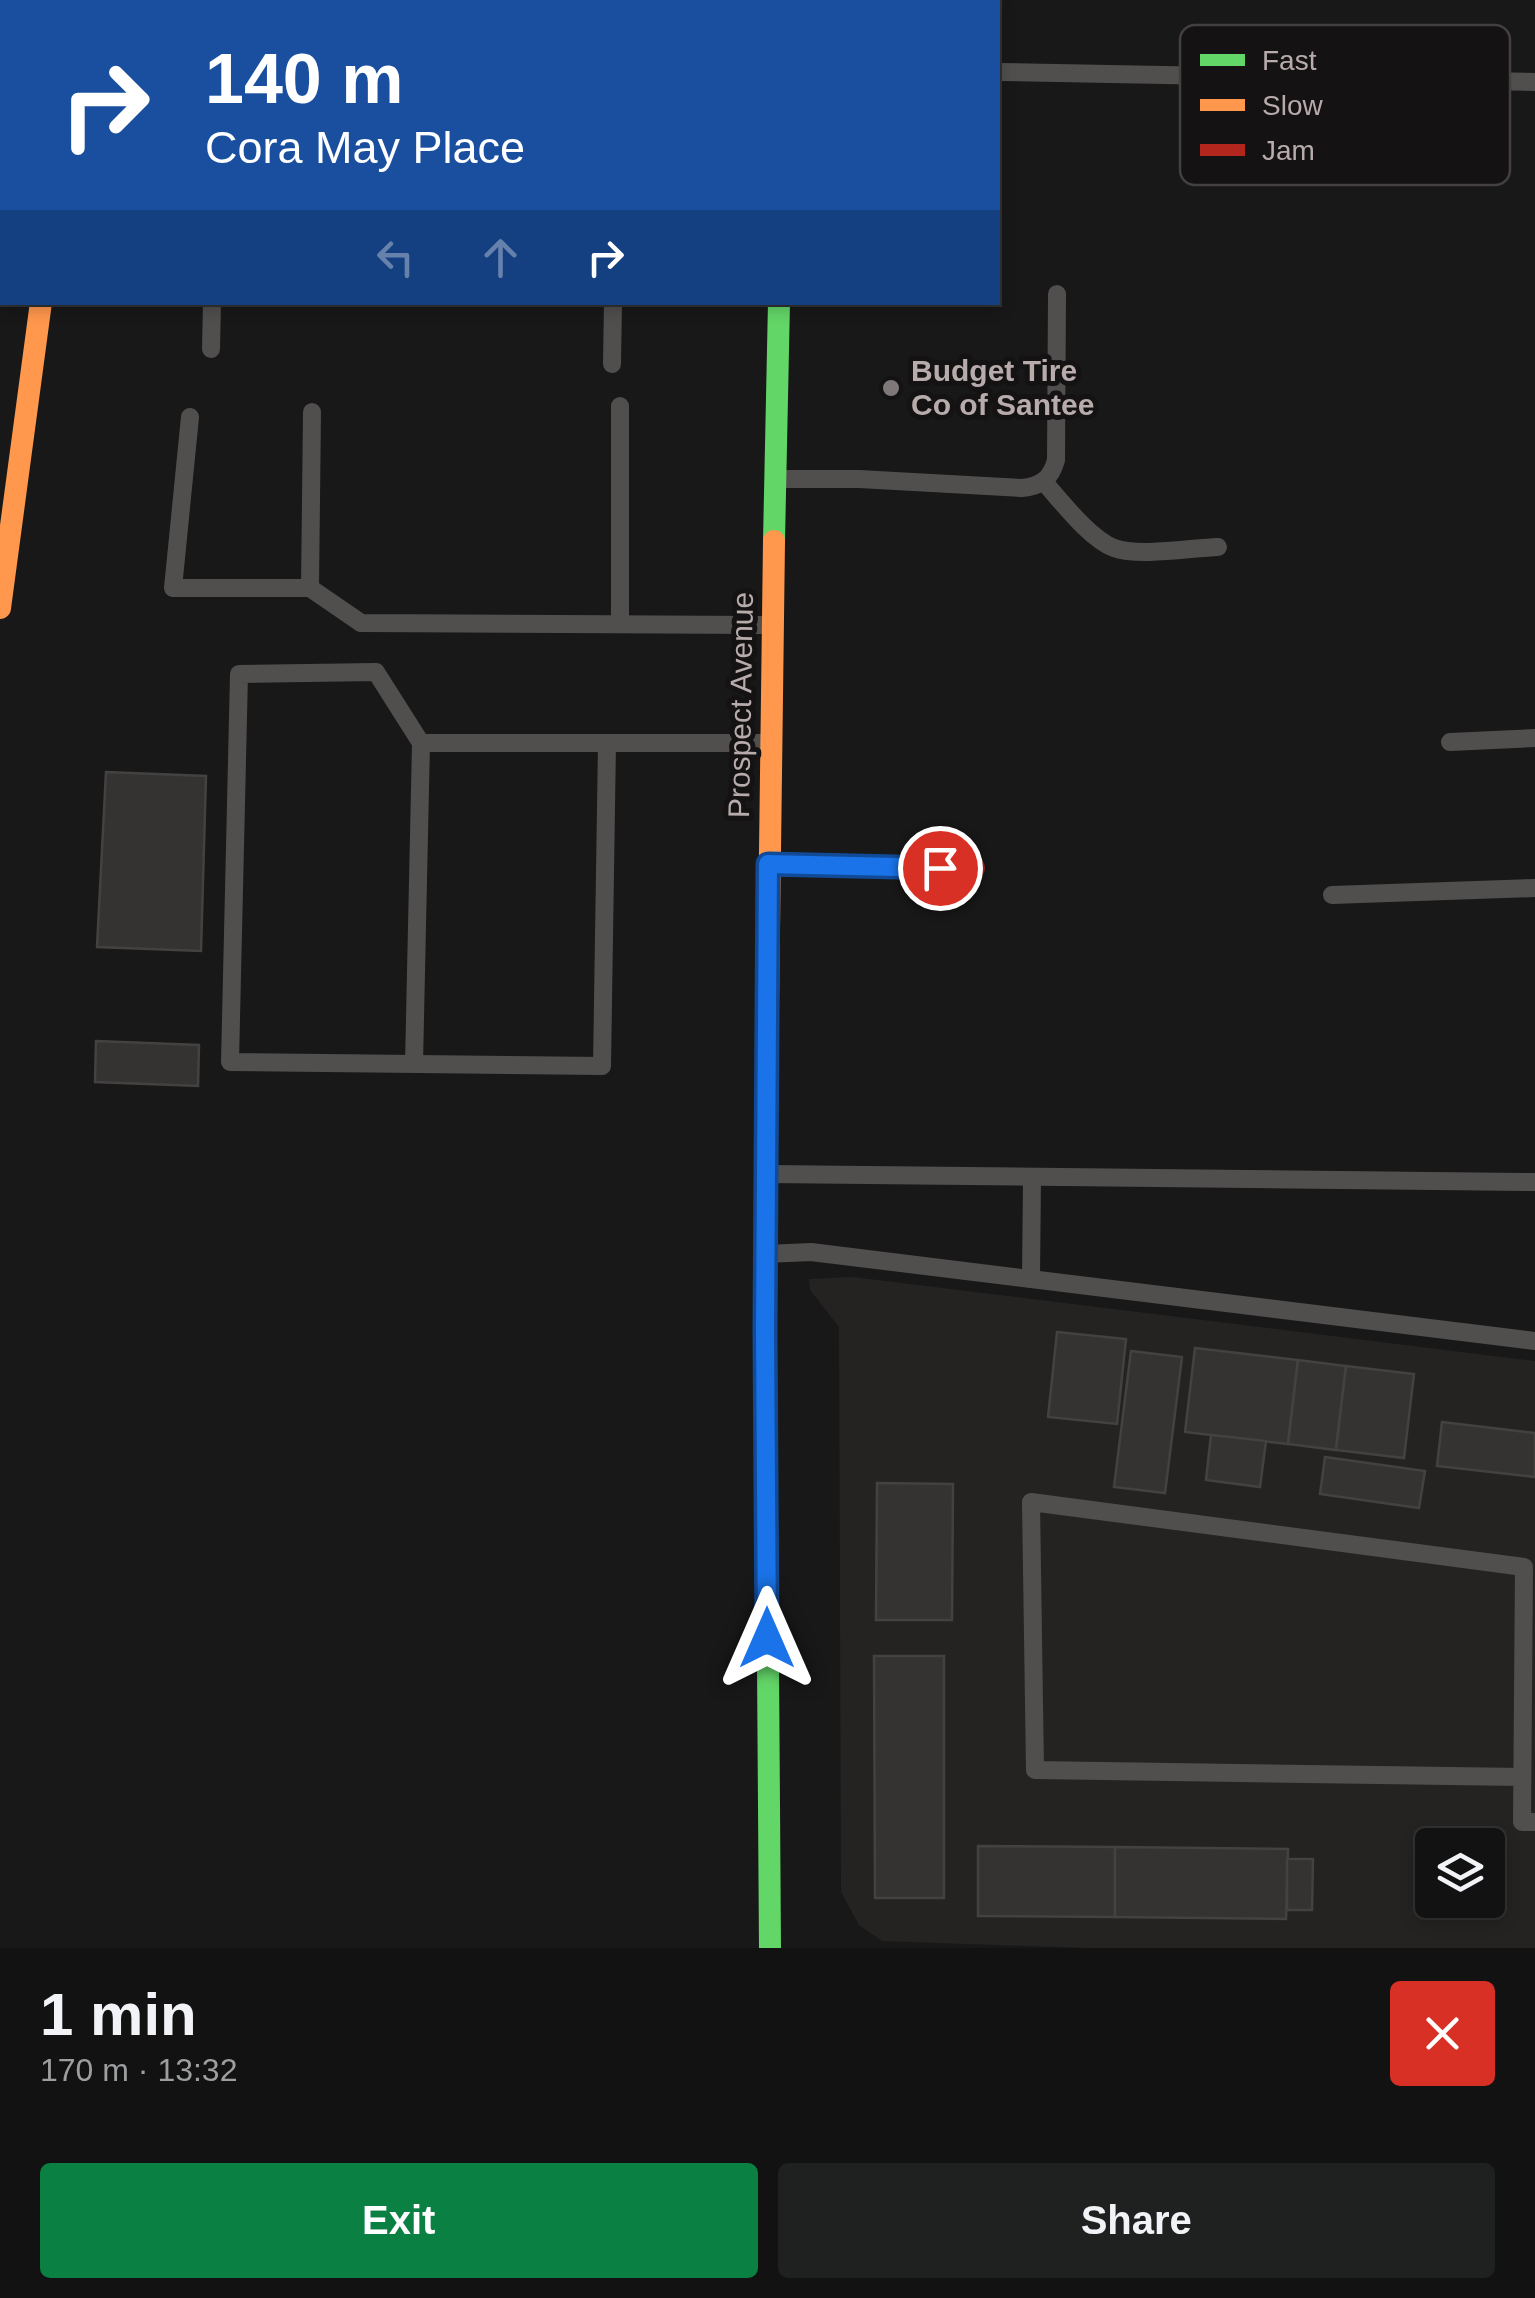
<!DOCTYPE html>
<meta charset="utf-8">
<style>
:root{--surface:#121212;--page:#1f2020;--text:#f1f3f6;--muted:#9c9e9f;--line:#313232;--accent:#0b8043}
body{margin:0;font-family:Arial,sans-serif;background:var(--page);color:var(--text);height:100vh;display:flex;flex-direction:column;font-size:38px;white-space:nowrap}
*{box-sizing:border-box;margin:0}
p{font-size:32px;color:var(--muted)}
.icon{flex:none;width:55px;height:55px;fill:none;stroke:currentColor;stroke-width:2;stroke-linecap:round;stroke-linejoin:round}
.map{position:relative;height:1948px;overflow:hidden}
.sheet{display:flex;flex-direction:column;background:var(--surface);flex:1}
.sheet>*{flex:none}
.banner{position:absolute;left:0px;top:0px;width:1000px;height:305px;box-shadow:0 5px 15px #0003,0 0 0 2px var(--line);background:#1a4fa0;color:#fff;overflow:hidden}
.buttons{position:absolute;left:1415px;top:1828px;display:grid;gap:20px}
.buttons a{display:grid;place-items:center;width:90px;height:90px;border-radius:10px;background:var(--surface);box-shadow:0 5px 15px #0003,0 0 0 2px var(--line);font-size:50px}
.pin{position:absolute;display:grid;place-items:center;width:85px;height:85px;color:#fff;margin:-42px;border:5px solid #fff;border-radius:50%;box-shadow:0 2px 10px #0007}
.me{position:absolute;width:110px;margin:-55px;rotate:0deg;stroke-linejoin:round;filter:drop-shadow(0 0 8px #0008)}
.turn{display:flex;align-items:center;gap:35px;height:210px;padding:0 40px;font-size:45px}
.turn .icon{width:130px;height:130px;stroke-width:2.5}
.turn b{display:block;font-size:70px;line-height:85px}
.lanes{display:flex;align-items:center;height:95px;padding:0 40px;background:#0003;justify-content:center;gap:50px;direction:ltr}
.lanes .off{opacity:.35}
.round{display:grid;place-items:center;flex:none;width:105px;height:105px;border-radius:10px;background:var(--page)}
.headline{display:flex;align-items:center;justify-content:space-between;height:170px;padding:0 40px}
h1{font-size:60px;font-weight:700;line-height:75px}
.cta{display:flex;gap:20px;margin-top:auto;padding:20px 40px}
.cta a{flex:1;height:115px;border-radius:10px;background:var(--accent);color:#fff;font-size:40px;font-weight:700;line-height:115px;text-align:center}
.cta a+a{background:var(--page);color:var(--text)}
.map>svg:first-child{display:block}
</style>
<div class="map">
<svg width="1535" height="1948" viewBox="0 0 1535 1948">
<rect width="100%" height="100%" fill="#181818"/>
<!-- built -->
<path fill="#252322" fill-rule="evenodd" d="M853 1277 1535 1361V1948H1086L882 1941 859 1925 841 1892 839 1327 810 1290 809 1279ZM1432 1845H1488V1900H1432Z"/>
<!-- building -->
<g fill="#343332" stroke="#444141" stroke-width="2.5">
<polygon points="106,772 206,776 201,951 97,947"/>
<polygon points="96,1041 199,1045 198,1086 95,1082"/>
<polygon points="1057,1332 1126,1339 1117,1424 1048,1417"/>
<polygon points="1195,1348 1298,1360 1288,1444 1185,1432"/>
<polygon points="1131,1351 1182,1357 1165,1493 1114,1487"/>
<polygon points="1298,1360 1346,1366 1336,1450 1288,1444"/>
<polygon points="1346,1366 1414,1374 1404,1458 1336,1450"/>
<polygon points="1442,1422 1535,1433 1535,1477 1437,1466"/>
<polygon points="1211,1435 1266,1441 1260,1487 1206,1480"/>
<polygon points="1325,1457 1425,1471 1419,1508 1320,1494"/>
<polygon points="877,1483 953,1484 952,1620 876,1620"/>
<polygon points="874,1656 944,1656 944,1898 875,1898"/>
<polygon points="978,1846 1115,1847 1115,1917 978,1916"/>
<polygon points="1115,1847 1288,1849 1286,1919 1115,1917"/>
<polygon points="1287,1859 1313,1859 1312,1910 1287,1910"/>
</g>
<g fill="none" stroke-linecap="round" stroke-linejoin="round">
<!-- lane -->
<g stroke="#514e4e" stroke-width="18">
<polyline points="487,2 487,0"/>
<polyline points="998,72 1535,82"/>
<polyline points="211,349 212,302"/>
<polyline points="612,364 613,302"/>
<polyline points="620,406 620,624"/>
<polyline points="190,417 173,588 310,588 361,623 772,625"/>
<path d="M775 479H859L1022 488C1041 486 1051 479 1056 460L1057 294"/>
<path d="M1044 482C1061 501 1090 539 1114 548 1139 557 1190 548 1218 547"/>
<polyline points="310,588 312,412"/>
<polyline points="1450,742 1535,738"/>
<polyline points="607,743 602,1066 230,1062 239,674 376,672 421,743 770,743"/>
<polyline points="1332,895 1535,888"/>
<polyline points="414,1064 421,743"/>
<polyline points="766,1174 1535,1182"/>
<polyline points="766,1254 811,1252 1535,1341"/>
<polyline points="1031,1279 1032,1177"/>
<polyline points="1522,1777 1035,1770 1031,1502 1524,1567 1522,1822 1535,1822"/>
</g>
<!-- fast -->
<g stroke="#63d668" stroke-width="22">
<polyline points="81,0 81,2"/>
<polyline points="774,541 779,302"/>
<polyline points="765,1238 770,1948"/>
</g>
<!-- slow -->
<g stroke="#ff974d" stroke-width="22">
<polyline points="785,0 785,2"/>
<polyline points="0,608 41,302"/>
<polyline points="765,1238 774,541"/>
</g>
<!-- jam -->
<polyline stroke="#b3261e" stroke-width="22" points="768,864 974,868"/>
</g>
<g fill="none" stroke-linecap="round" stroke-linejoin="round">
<defs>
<polyline id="route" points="767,1638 765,1330 768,864 940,868"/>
</defs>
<!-- route casing -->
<use href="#route" stroke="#114b97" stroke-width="25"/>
<!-- route -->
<use href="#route" stroke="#1a73e8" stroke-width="18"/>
</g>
<!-- markers -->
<circle fill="#7f7878" stroke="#141212" stroke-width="4" cx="891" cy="388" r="10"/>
<g text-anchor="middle" stroke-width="10" stroke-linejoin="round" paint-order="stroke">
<!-- poi labels -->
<g font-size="30" font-weight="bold" fill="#b7abac" stroke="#141212" text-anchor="start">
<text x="911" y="381">Budget Tire<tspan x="911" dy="34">Co of Santee</tspan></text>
</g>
<!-- street labels -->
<g font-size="30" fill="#b7abac" stroke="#141212">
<text transform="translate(741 705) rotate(-89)" y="10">Prospect Avenue</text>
</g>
</g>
<!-- legend -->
<rect x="1180" y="25" width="330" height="160" rx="15" fill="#141212" stroke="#454040" stroke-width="2.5"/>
<rect x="1200" y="54" width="45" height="12" fill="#63d668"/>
<rect x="1200" y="99" width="45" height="12" fill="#ff974d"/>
<rect x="1200" y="144" width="45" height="12" fill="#b3261e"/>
<g font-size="28" fill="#b7abac">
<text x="1262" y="70">Fast</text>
<text x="1262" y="115">Slow</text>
<text x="1262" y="160">Jam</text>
</g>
</svg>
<div class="buttons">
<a><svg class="icon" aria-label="layers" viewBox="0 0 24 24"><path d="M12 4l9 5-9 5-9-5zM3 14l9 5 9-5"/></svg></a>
</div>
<div class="pin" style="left:940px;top:868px;background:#d93025"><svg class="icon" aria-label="arrive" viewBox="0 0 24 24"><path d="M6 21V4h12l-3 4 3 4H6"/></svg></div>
<svg class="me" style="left:767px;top:1638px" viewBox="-20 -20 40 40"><path d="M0-17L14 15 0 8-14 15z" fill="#1a73e8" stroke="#fff" stroke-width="4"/></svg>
<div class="banner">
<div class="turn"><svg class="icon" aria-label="right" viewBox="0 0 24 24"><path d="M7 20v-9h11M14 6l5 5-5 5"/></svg><div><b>140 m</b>Cora May Place</div></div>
<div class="lanes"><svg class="icon off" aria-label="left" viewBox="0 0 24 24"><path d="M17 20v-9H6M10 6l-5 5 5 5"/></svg><svg class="icon off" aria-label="ahead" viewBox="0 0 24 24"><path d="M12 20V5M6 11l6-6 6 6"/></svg><svg class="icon" aria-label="right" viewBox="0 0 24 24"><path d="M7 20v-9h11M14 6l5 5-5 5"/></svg></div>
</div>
</div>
<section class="sheet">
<div class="headline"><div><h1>1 min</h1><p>170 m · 13:32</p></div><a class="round" style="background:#d93025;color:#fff"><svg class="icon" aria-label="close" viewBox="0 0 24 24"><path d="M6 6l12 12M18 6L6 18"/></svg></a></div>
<div class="cta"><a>Exit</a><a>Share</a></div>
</section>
